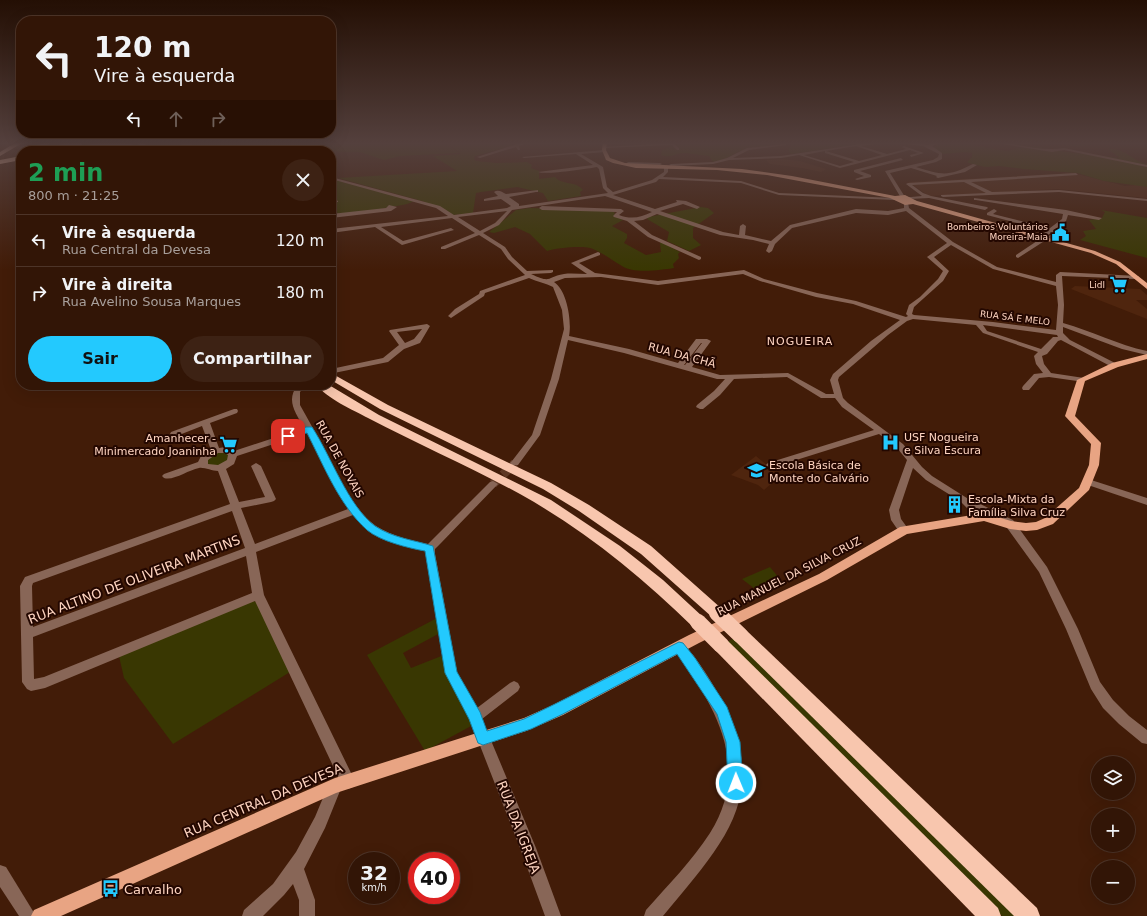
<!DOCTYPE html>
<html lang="pt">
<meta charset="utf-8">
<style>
:root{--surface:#321506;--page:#3d2214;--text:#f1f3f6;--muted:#a89f9b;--line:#4d3428;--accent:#23c9fe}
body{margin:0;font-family:"DejaVu Sans",sans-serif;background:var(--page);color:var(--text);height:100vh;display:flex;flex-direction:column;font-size:15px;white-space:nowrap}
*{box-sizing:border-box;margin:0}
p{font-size:13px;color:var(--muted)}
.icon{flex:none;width:22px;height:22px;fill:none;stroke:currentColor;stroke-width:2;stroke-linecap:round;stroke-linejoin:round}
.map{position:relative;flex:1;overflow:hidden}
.side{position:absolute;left:16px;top:146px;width:320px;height:244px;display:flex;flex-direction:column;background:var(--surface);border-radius:16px;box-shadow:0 4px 16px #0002,0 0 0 1px var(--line)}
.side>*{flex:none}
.banner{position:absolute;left:16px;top:16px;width:320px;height:122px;border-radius:16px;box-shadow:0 4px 16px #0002,0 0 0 1px var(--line);background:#321506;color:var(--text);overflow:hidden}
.controls{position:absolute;left:1091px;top:756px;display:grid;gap:8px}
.controls a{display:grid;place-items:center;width:44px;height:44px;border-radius:50%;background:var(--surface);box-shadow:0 4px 16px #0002,0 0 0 1px var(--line);font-size:20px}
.speed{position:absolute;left:348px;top:852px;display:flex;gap:8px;font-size:20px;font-weight:700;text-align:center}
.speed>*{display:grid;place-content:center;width:52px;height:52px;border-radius:50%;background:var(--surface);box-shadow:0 4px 16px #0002,0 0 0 1px var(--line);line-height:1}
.speed small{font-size:10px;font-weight:400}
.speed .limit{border:6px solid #d22;background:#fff;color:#111}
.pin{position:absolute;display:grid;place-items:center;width:34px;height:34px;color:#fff;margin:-17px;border-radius:8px;box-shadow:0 2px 6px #0006}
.me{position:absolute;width:44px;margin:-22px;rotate:359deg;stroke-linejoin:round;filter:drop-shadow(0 0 3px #0008)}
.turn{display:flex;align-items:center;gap:14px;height:84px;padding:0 12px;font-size:18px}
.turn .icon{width:52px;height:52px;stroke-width:2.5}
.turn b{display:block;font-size:28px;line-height:34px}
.lanes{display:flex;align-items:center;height:38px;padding:0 12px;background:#0003;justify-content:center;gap:20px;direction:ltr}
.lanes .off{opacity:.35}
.round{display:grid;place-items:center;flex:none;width:42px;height:42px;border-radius:21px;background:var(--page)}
.headline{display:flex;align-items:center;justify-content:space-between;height:68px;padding:0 12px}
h1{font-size:24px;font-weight:700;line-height:30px;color:#1e9e55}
.button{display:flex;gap:8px;margin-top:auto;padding:8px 12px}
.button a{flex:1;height:46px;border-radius:24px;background:var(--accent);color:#111;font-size:16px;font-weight:700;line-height:46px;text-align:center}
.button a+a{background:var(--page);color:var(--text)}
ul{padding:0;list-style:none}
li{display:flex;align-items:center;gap:12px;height:52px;padding:0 12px;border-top:1px solid var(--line)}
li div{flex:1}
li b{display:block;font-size:15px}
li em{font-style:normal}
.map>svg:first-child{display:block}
</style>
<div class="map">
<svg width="1147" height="916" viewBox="0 0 1147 916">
<rect width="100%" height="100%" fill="#421c08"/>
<!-- built -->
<g fill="#4f250e">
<polygon points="780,159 800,161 826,169 821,172 802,168 770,164 766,160"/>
<polygon points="1073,173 1125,186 1147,184 1147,198 1058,189 929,196 908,182"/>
<polygon points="1075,286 1140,289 1147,295 1147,300 1136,300 1147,309 1147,319 1071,289"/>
<polygon points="756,456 780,476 764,490 758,485 731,475"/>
</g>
<!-- green -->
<g fill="#393702">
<polygon points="226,142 245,142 221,150 204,147"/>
<polygon points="260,142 283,142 273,151 256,151"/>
<path d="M326 142H510L514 145 475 156 474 159 476 161 497 163 527 162 532 165 531 168 539 171V179L555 177C561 185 577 181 583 190L580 192 581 196 548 201 543 193 517 187 481 192 476 193 473 213 453 215 422 201 338 178 457 171 433 156 461 154 449 145 460 143 448 145 459 153 400 156 384 160 360 152 318 151Z"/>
<path d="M656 142H874L791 154 788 150 792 144C784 142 751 148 742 150 732 154 724 162 713 162L709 156C701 155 693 154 686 153 676 152 671 159 661 155L662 150 672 146 656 145Z"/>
<path d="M945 142 976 143 974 145 1006 151 1027 146 1042 147V149L1120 158 1108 149C1124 147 1132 161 1147 164V187L1104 181 1077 173 1024 169 999 166 985 167 969 163 967 162 972 157V153L964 152 943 154 934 147Z"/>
<path d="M1056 142H1121C1113 144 1104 141 1096 143 1082 148 1071 147 1056 142Z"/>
<path d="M331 179 414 201C403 207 394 205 382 209L338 214 332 202Z"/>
<polygon points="701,207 708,208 714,213 693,228 693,238 701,245 689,251 667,241 669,232 647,219 648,217"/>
<path d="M530 208 614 211 615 215 623 220 612 226 627 234V238L624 243 646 255 661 252 660 243H663L680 252 678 254 679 258 673 264 674 268C661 270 633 274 622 266 613 261 603 253 593 249 585 245 556 248 547 251L530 234 515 227 494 233 489 232 516 210Z"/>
<polygon points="1101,210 1147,218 1147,258 1080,240 1086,236 1083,231 1096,229 1089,220 1102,218 1105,212"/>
<polygon points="221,451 229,454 228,461 217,466 207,465 207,458"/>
<polygon points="770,567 779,578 755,589 742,579"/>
<polygon points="253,601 257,602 290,672 173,744 124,678 119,656"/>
<polygon points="437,618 440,633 403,653 411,668 444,655 473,725 425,751 367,655"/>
<polygon points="734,638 1017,916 1002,916 727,642"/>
</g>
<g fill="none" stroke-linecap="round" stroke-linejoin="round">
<!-- minor-tunnel -->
<polyline stroke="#5e3824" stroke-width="9" stroke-dasharray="9 4.5" stroke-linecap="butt" points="493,484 515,463"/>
<!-- minor -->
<g fill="#886657" fill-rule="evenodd">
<polygon points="172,142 180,142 221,151 213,151"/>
<polygon points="523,142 529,142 519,146 520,150 518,150 516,147 480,158 477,157"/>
<path d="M873 142H888L861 146 887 154 906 149 902 147 904 146 924 153 911 157 910 155 918 153 910 150 840 168 799 155 781 158 729 160 713 164 671 166 669 165 671 164 713 162 727 158 747 148 785 144 787 145 749 150 733 158 781 156ZM856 146 882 155 859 161 826 151ZM825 151V153L854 162 840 166 804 155Z"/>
<path d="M889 142H911L928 145 937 142H943L932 146 942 153V159L936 162 916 167C943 175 947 177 973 164L977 165 965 172 938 178 936 177 937 176 911 168 890 173 905 197 901 198 885 171 933 160 938 157 939 154 923 146Z"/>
<path d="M990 142C1015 142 1039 152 1064 148L1147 165V167L1064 150 1052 152Z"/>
<polygon points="673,143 679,148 679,150 677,150 672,145 604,148 602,147"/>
<path d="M604 150 605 152 581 154 603 167 607 187 613 192 652 180 664 172V167L666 166 668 167V172L663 177 741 181 779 193 895 198 897 199 895 200 779 195 741 183 659 179 656 182 613 195 655 209 677 202 676 200 686 201 700 207 697 209 683 204 660 211 723 232 739 235 740 226 743 224 746 226 745 235 771 241 790 225 856 209 888 211 904 208V203L906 202 908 203 909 208 953 242 997 267 1056 282V275L1060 272 1138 276 1139 277 1136 279 1062 276 1064 305 1063 323C1092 331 1118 345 1147 351V355L1122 349 1063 327V333L1070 340 1119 365 1118 367H1112L1061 340 1058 341 1047 354 1042 356 1044 364 1051 373 1084 378 1085 380 1084 382 1049 377 1039 378 1029 390H1023L1022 388 1023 386 1034 374 1043 373 1036 364 1034 356 1038 352 983 333 976 325 913 319 907 321 888 335 839 377 838 380 843 398 848 403 903 444 922 467 932 476 970 500 974 501 1013 520 1047 567 1078 629 1100 682 1113 700 1129 716 1147 730V744L1142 743 1119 724 1103 708 1091 689 1066 629 1039 572 1005 525 979 511 978 519H970L969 510 960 501 926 480 913 468 899 510 901 519 909 530 908 533H900L891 520 889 510 907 460 897 448 879 434 774 467H768L766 465 768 463 874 430 842 407 835 398H821L787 377 734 379 720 395 703 409H700L696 407 697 405 714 391 725 379H717L624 353 568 340 559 379 540 435 518 465H512L510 463 512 461 532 435 551 379 564 329 562 310 553 287C546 283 537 282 529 278L485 293 484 296 451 318 448 316 455 309 479 294 480 291 525 275 508 259 501 249 479 235 445 249H441V247L475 233 452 218 381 227 403 241 451 228 454 230 402 245 375 227 331 233V229L448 216 436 208 331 179V177L440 206 454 215 507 208 511 206 501 199 484 201V199L498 196 494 192C498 189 502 192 506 194L538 190V192H536L509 197 519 204V206L608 193 603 188 599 169 597 167C586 169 545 175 538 172L593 165 576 154 524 158 522 157ZM605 196 652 212C641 217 632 220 619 215L624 211 621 209 542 206 539 208 542 210 617 212 613 216 614 217 627 221 648 237 699 260 701 259V257L652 235 634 221 643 220 657 214 720 235 753 240 769 244 766 251 769 253 772 251 775 244 792 228 856 213 888 215 906 211 947 243 927 257 943 271 938 279 920 297 909 305 906 314 908 316 906 317 856 301 817 293 764 279 744 270 658 281 595 273 579 263 600 255V253L598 252 571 263 587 274C579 274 571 273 564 274 546 277 552 284 531 274L551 273 553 272V270L527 271 512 257 505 247 483 233 499 225 512 210ZM507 211 495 223 480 231 458 217ZM951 245 993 269 1056 286 1058 305 1056 330 993 322 914 315 912 314 914 307 943 281 949 271 934 257ZM743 274 760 281 816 297 853 304 900 320 871 341 833 374 830 380 834 394H826L788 373 720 375 692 367 711 341 707 339H696L678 363 629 349 569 336C572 322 567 290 554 282L565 278 601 277 658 285ZM983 325 1057 335 1058 337H1053L1041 349 987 331ZM702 343 685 365H684L701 343Z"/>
<polygon points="901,158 903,160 860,171 871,175 871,177 857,180 855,179 864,176 854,172 854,170"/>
<polygon points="628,162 660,163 662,164 660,165 626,164"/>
<polygon points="1076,173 1078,175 971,182 992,192 1059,190 1147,199 1147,201 1059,192 943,197 941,196 941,195 986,193 964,182 912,185 923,193 931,196 987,207 988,208 985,210 929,198 909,199 909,197 911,197 922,196 906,184 908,183"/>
<polygon points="974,198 1066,210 1102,218 1099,220 1068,215 1066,221 1054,230 1058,233 1058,235 1052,239 1046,240 1018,258 1016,257 1016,255 1043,237 1049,236 1052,234 1051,233 1048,235 1044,235 1043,234 1047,231 987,215 987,213 994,209 997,211 993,214 1050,228 1062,219 1063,214 976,200 974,200"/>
<polygon points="336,200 338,201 338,202 331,203 331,201"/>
<polygon points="389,205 397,207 391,211 331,218 331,214 386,208"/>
<path d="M427 324 430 326 420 343 404 349 388 362 334 373 331 372V369L383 358 399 345 389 331 390 330ZM422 329 414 339 405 343 397 332Z"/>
<path d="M298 385H306L300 392V405C311 425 322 444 332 464 344 486 355 511 376 526 392 536 410 540 428 544L490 482 493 481 498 484 441 543 435 549V554L457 672 477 708 510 683 514 681 518 683 520 687 518 691 482 719 536 848 561 916H545L520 848 470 720 445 673 425 551C397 545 372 537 353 515L256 552 264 595 353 777 355 782 353 787 348 789 343 787 255 601 45 688 31 691 27 689 22 682 20 586 25 577 230 504 218 471C212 471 204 467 199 468 188 470 174 481 164 478L162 476 164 474 198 462 201 456 211 450 202 426 174 437 170 434 171 432 234 409H237L238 411 237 413 210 423 219 448 225 447 234 451 304 428C296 413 285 400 298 385ZM307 433 348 509 255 544 241 508 271 502 274 501 276 499 261 466 256 463 251 466 265 497 239 502 226 469 234 464 237 456ZM218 453H224L228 455 227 460 218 465 208 464V460ZM232 511 245 548 33 627 32 586 33 583ZM246 556 252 593 44 677 34 679 33 637Z"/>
<polygon points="1088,479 1147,498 1147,505 1085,484 1083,482"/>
<path d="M679 642C689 645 710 679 716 690 774 792 728 838 663 916H644L646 910C668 885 692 861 710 833 752 767 715 705 675 651L673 647 675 643Z"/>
<polygon points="335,779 340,781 342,786 325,828 304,869 315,900 315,916 299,916 299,900 293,884 284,895 263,916 242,916 244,910 273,884 296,852 315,817 330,781"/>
<polygon points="0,865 6,867 36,916 19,916 0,887"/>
</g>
<!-- major -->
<g fill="#e8a483" fill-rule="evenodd">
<polygon points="603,142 607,142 606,150 610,158 625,163 742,169 792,176 895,196 905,195 917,201 1095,251 1120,262 1147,283 1147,289 1116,264 1091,253 913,204 905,205 890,198 767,175 717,170 636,168 613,163 606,160 602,150"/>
<polygon points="1147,354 1147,359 1118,367 1085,381 1075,416 1101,443 1099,465 1089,490 1053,524 1037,530 1026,531 1010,529 984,521 907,534 827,580 699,643 563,715 526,731 336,793 61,916 31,916 34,910 335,778 524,718 553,705 689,635 819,574 900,527 984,513 1011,521 1026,523 1036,522 1045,518 1079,488 1089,465 1091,444 1065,416 1077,380 1112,363"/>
</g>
<!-- highway -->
<g fill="#f8c6ae" fill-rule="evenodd">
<polygon points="17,142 24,142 0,156 0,152"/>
<polygon points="47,142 55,142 29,151 20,151"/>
<polygon points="63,142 69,142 75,151 69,151"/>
<path d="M103 142C118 142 132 141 143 151H136L119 145 80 149 77 147Z"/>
<polygon points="135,142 142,142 155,151 148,151"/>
<polygon points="21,156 21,160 0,164 0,160"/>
<polygon points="331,373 388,405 551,483 589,505 651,546 722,609 725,613 722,617 717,619 712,617 641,554 579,511 543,489 380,409 331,380"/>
<path d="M317 385H329L379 415 551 500 620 546 663 580 703 617 706 622 703 627 698 628 693 627C640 575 584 530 520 494 470 467 418 444 368 418 353 410 326 398 317 385Z"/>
<polygon points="740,628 746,630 1037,908 1040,916 1014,916 734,640 732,635 734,630"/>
<polygon points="721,638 727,640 998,908 1001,916 975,916 715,650 713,645 715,640"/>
</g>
<!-- highway-bridge-far1 -->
<polyline stroke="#f8c6ae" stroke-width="6" points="52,149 79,145"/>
<!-- highway-bridge -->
<g stroke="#f8c6ae" stroke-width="16">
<polyline points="717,613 740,635"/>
<polyline points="698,622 721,645"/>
</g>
</g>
<!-- sky -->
<linearGradient id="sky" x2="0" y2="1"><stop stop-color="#240f04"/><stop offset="0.53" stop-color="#54403d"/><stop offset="1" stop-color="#54403d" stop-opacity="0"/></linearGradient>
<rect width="1147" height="270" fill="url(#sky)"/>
<!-- route -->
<path fill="#23c9fe" stroke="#1783a5" d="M306 427H312C331 456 348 506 375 526 393 538 414 540 433 546L457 672 480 712 487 731 524 719 553 705 679 642 683 643 695 658 727 707 740 742 743 783 741 788 736 790 730 788 728 783 726 742 717 714 677 654 563 714 531 729 483 745 478 743 469 719 445 673 425 551C408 548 380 541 367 530 339 505 324 466 307 433L288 439 283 436Z"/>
<!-- icons -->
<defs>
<symbol id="civic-bare" viewBox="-9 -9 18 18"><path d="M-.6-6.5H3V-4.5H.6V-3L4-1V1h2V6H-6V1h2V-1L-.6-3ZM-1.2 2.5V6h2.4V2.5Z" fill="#23c9fe" stroke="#230700" stroke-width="2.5" paint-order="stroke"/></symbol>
<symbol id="supermarket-bare" viewBox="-9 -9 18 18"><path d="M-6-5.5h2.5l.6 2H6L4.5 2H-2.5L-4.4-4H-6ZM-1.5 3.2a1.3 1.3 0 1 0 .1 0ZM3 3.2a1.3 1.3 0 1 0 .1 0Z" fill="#23c9fe" stroke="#230700" stroke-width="2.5" paint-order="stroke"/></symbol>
<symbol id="hospital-bare" viewBox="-9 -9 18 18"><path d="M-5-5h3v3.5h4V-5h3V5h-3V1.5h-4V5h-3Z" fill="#23c9fe" stroke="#230700" stroke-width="2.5" paint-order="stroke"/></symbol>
<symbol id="school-bare" viewBox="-9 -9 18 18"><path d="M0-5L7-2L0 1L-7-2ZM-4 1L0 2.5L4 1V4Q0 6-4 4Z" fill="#23c9fe" stroke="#230700" stroke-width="2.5" paint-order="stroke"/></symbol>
<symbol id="building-bare" viewBox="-9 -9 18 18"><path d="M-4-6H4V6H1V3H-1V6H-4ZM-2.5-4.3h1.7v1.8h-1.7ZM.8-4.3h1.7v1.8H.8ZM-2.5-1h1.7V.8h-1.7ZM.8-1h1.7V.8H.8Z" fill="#23c9fe" stroke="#230700" stroke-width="2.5" paint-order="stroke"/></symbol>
<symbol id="bus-bare" viewBox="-9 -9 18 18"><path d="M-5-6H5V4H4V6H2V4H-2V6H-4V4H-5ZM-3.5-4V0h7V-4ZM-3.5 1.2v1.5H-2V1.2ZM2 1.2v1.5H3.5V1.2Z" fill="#23c9fe" stroke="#230700" stroke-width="2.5" paint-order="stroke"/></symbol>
</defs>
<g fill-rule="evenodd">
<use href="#civic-bare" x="1048" y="220" width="25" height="25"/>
<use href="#supermarket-bare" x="1106" y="272" width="25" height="25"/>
<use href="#hospital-bare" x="878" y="430" width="25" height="25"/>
<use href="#supermarket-bare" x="216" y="432" width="25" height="25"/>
<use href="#school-bare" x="744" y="458" width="25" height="25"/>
<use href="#building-bare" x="942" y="492" width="25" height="25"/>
<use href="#bus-bare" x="98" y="876" width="25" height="25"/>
</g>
<g text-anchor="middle" stroke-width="4" stroke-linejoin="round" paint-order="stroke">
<!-- far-poi labels -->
<g font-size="9" fill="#fed4c0" stroke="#230700" text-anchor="end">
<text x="1048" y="230">Bombeiros Voluntários<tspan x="1048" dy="10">Moreira-Maia</tspan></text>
<text x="1105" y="288">Lidl</text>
</g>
<!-- far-street labels -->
<g font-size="9" fill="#fed4c0" stroke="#230700">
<text transform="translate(1015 318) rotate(7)" y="3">RUA SÁ E MELO</text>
</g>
<!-- far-quarter labels -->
<g font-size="11" letter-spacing="1" fill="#fed4c0" stroke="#230700">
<text x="800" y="345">NOGUEIRA</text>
</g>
<!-- street labels -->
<g font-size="11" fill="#fed4c0" stroke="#230700">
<text transform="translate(682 355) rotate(15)" y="4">RUA DA CHÃ</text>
<text transform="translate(340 459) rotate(61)" y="4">RUA DE NOVAIS</text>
<text transform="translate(789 576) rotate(-27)" y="4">RUA MANUEL DA SILVA CRUZ</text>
</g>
<!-- poi labels -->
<g font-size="11" fill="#fed4c0" stroke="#230700" text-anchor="start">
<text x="904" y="441">USF Nogueira<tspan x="904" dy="13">e Silva Escura</tspan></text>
<text x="216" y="442" text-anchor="end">Amanhecer -<tspan x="216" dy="13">Minimercado Joaninha</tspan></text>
<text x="769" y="469">Escola Básica de<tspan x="769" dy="13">Monte do Calvário</tspan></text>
<text x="968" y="503">Escola-Mixta da<tspan x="968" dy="13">Família Silva Cruz</tspan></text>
</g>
<!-- near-street labels -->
<g font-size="13" fill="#fed4c0" stroke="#230700">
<text transform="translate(134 579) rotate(-21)" y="5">RUA ALTINO DE OLIVEIRA MARTINS</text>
<text transform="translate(263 800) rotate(-23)" y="5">RUA CENTRAL DA DEVESA</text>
<text transform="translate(519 827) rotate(69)" y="5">RUA DA IGREJA</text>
</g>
<!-- near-poi labels -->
<g font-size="13" fill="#fed4c0" stroke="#230700" text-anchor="start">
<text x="124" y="894">Carvalho</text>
</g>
</g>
</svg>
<div class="controls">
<a><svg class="icon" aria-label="layers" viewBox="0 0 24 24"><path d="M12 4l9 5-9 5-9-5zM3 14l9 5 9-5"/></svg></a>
<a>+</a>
<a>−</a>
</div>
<div class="speed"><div>32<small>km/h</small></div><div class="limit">40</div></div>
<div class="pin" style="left:288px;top:436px;background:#d93025"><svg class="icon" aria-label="arrive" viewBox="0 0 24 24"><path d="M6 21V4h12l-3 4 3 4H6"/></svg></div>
<svg class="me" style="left:736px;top:783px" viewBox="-20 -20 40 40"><circle r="17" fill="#23c9fe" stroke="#fff" stroke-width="3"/><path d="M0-11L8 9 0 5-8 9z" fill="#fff"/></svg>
<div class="banner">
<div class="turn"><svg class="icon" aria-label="left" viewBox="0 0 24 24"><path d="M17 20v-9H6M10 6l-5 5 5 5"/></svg><div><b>120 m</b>Vire à esquerda</div></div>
<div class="lanes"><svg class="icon" aria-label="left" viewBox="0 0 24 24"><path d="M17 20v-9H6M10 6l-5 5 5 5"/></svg><svg class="icon off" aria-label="ahead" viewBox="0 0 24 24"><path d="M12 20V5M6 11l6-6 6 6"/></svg><svg class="icon off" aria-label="right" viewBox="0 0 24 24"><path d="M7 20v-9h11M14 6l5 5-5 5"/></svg></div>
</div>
<section class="side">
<div class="headline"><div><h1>2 min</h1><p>800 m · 21:25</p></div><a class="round"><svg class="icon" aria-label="close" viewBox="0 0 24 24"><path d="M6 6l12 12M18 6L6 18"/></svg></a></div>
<ul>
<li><svg class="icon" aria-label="left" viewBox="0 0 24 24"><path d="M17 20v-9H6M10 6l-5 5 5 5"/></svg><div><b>Vire à esquerda</b><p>Rua Central da Devesa</p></div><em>120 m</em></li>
<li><svg class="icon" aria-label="right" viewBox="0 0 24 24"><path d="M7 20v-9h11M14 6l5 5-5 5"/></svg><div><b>Vire à direita</b><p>Rua Avelino Sousa Marques</p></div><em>180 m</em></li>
</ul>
<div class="button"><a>Sair</a><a>Compartilhar</a></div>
</section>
</div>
